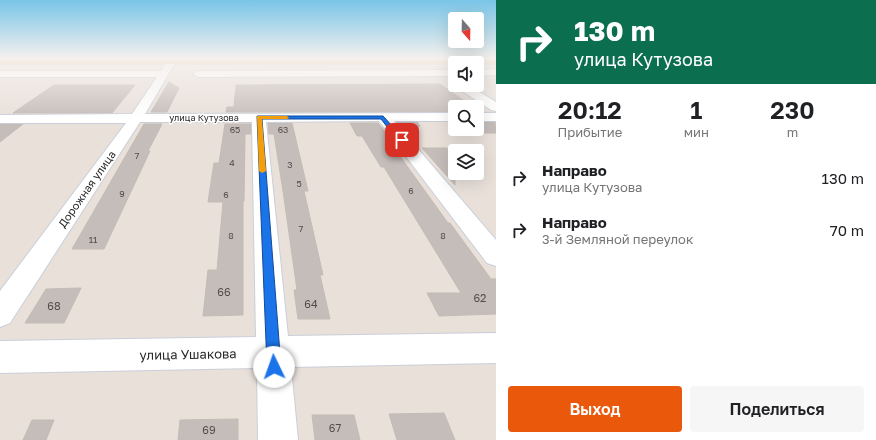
<!DOCTYPE html>
<html lang="ru">
<meta charset="utf-8">
<style>
:root{--surface:#fff;--page:#f6f6f6;--text:#202124;--muted:#757577;--accent:#ea580c}
body{margin:0;font-family:"Golos Text",sans-serif;background:var(--page);color:var(--text);height:100vh;display:flex;flex-direction:column;font-size:15px;white-space:nowrap}
*{box-sizing:border-box;margin:0}
p{font-size:13px;color:var(--muted)}
.icon{flex:none;width:22px;height:22px;fill:none;stroke:currentColor;stroke-width:2;stroke-linecap:round;stroke-linejoin:round}
.map{position:relative;flex:1;overflow:hidden}
.panel{display:flex;flex-direction:column;background:var(--surface);width:380px}
.panel>*{flex:none}
.banner{background:#0b6e4f;color:#fff;overflow:hidden}
.needle{width:26px;rotate:160deg}
.controls{position:absolute;left:448px;top:12px;display:grid;gap:8px}
.controls a{display:grid;place-items:center;width:36px;height:36px;border-radius:4px;background:var(--surface);box-shadow:0 4px 16px #0002;font-size:20px}
.pin{position:absolute;display:grid;place-items:center;width:34px;height:34px;color:#fff;margin:-17px;border-radius:8px;box-shadow:0 2px 6px #0006}
.me{position:absolute;width:44px;margin:-22px;rotate:357deg;stroke-linejoin:round;filter:drop-shadow(0 0 3px #0008)}
.turn{display:flex;align-items:center;gap:14px;height:84px;padding:0 12px;font-size:18px}
.turn .icon{width:52px;height:52px;stroke-width:2.5}
.turn b{display:block;font-size:28px;line-height:34px}
.eta{display:flex;justify-content:space-evenly;align-items:center;height:68px;text-align:center}
.eta b{font-size:24px;font-weight:600;line-height:28px}
.cta{display:flex;gap:8px;margin-top:auto;padding:8px 12px}
.cta a{flex:1;height:46px;border-radius:4px;background:var(--accent);color:#fff;font-size:16px;font-weight:600;line-height:46px;text-align:center}
.cta a+a{background:var(--page);color:var(--text)}
ul{padding:0;list-style:none}
li{display:flex;align-items:center;gap:12px;height:52px;padding:0 12px}
li div{flex:1}
li b{display:block;font-size:15px}
li em{font-style:normal}
main{display:flex;flex:1;min-height:0}
.map>svg:first-child{display:block}
</style>
<main>
<div class="map">
<svg width="496" height="440" viewBox="0 0 496 440">
<rect width="100%" height="100%" fill="#e9e0da"/>
<!-- building -->
<g fill="#c5bdba" stroke="#c4bbb4">
<polygon points="169,82 179,88 167,112 151,112"/>
<polygon points="440,84 473,107 455,107 455,112 226,112 227,107 234,107 236,85"/>
<polygon points="54,85 135,85 112,113 13,113"/>
<polygon points="397,122 417,122 420,126 408,136"/>
<polygon points="477,122 495,122 496,133 480,133 475,129 477,129"/>
<polygon points="268,123 292,123 308,191 304,191 323,275 320,275 330,319 298,319 294,290 297,290 283,191 274,134 269,134"/>
<polygon points="350,123 378,123 396,146 394,148 448,223 450,223 491,279 496,279 496,314 439,316 427,293 461,293 384,167 381,167 362,136 357,136"/>
<polygon points="0,124 23,124 0,142"/>
<polygon points="144,124 162,124 148,151 150,151 104,249 72,249"/>
<polygon points="225,124 251,124 251,134 245,134 244,201 243,201 243,315 203,316 208,270 217,270 223,202 208,202 214,163 219,163"/>
<polygon points="422,148 447,148 455,156 455,185"/>
<polygon points="81,288 64,323 25,323 46,289"/>
<polygon points="444,413 455,440 397,440 389,414"/>
<polygon points="312,415 354,415 360,440 315,440"/>
<polygon points="238,419 238,440 178,440 180,420"/>
<polygon points="32,420 54,420 46,440 23,440"/>
</g>
<g fill="none" stroke-linecap="round" stroke-linejoin="round">
<defs>
<g id="minor">
<polygon points="172,58 176,61 145,114 455,113 455,121 394,121 496,240 496,266 487,263 379,121 266,122 288,336 496,333 496,363 291,367 298,440 258,440 257,368 0,373 0,341 256,337 252,122 140,122 10,323 0,327 0,291 126,123 0,123 0,115 132,114 157,77 0,77 0,71 161,71 169,59"/>
<polygon points="496,69 496,75 477,76 477,70"/>
<polygon points="455,70 455,76 198,77 193,74 198,71"/>
<polygon points="455,84 468,85 496,102 496,111 491,110 456,87"/>
<rect x="477" y="113" width="19" height="8"/>
</g>
<rect id="major" x="0" y="58" width="496" height="6"/>
</defs>
<!-- minor casing -->
<use href="#minor" stroke="#c9cfd9" stroke-width="2"/>
<!-- major casing -->
<use href="#major" stroke="#bebebe" stroke-width="2"/>
<!-- minor -->
<use href="#minor" fill="#fff" fill-rule="evenodd"/>
<!-- major -->
<use href="#major" fill="#e5ad63" fill-rule="evenodd"/>
</g>
<!-- sky -->
<linearGradient id="sky" x2="0" y2="1"><stop stop-color="#79c5e7"/><stop offset="0.49" stop-color="#f5f1ee"/><stop offset="1" stop-color="#f5f1ee" stop-opacity="0"/></linearGradient>
<rect width="496" height="119" fill="url(#sky)"/>
<!-- route -->
<polygon fill="#1a73e8" stroke="#114b97" points="257,116 383,116 405,140 399,142 381,119 262,119 281,367 279,372 274,374 269,372 267,367"/>
<!-- slow -->
<polygon fill="#f59e0b" points="257,116 287,116 289,118 287,119 262,119 266,171 262,173 259,171"/>
<g text-anchor="middle" stroke-width="3" stroke-linejoin="round" paint-order="stroke">
<!-- far-street labels -->
<g font-size="9" fill="#282828" stroke="#fff">
<text x="204" y="121">улица Кутузова</text>
</g>
<!-- number labels -->
<g font-size="9" fill="#4f4d4c">
<text x="235" y="133">65</text>
<text x="283" y="133">63</text>
<text x="137" y="159">7</text>
<text x="232" y="166">4</text>
<text x="290" y="168">3</text>
<text x="299" y="187">5</text>
<text x="411" y="194">6</text>
<text x="122" y="197">9</text>
<text x="226" y="198">6</text>
<text x="301" y="232">7</text>
<text x="231" y="239">8</text>
<text x="443" y="239">8</text>
<text x="93" y="243">11</text>
</g>
<!-- street labels -->
<g font-size="11" fill="#282828" stroke="#fff">
<text transform="translate(87 189) rotate(-55)" y="4">Дорожная улица</text>
</g>
<!-- near-number labels -->
<g font-size="11" fill="#4f4d4c">
<text x="224" y="296">66</text>
<text x="480" y="302">62</text>
<text x="311" y="308">64</text>
<text x="54" y="310">68</text>
<text x="335" y="432">67</text>
<text x="209" y="434">69</text>
</g>
<!-- near-street labels -->
<g font-size="13" fill="#282828" stroke="#fff">
<text transform="translate(188 354) rotate(-1)" y="5">улица Ушакова</text>
</g>
</g>
</svg>
<div class="controls">
<a><svg class="needle" viewBox="-14 -14 28 28"><path d="M0-13l5 13h-10z" fill="#e53935"/><path d="M0 13l5-13h-10z" fill="#757577"/></svg></a>
<a><svg class="icon" aria-label="sound" viewBox="0 0 24 24"><path d="M4 9h4l5-4v14l-5-4H4zM17 9q2 3 0 6"/></svg></a>
<a><svg class="icon" aria-label="search" viewBox="0 0 24 24"><circle cx="10" cy="10" r="6"/><path d="M15 15l6 6"/></svg></a>
<a><svg class="icon" aria-label="layers" viewBox="0 0 24 24"><path d="M12 4l9 5-9 5-9-5zM3 14l9 5 9-5"/></svg></a>
</div>
<div class="pin" style="left:402px;top:140px;background:#d93025"><svg class="icon" aria-label="arrive" viewBox="0 0 24 24"><path d="M6 21V4h12l-3 4 3 4H6"/></svg></div>
<svg class="me" style="left:274px;top:367px" viewBox="-20 -20 40 40"><circle r="19" fill="#fff"/><path d="M0-13L10 11 0 6-10 11z" fill="#1a73e8"/></svg>
</div>
<section class="panel">
<div class="banner">
<div class="turn"><svg class="icon" aria-label="right" viewBox="0 0 24 24"><path d="M7 20v-9h11M14 6l5 5-5 5"/></svg><div><b>130 m</b>улица Кутузова</div></div>
</div>
<div class="eta">
<div><b>20:12</b><p>Прибытие</p></div>
<div><b>1</b><p>мин</p></div>
<div><b>230</b><p>m</p></div>
</div>
<ul>
<li><svg class="icon" aria-label="right" viewBox="0 0 24 24"><path d="M7 20v-9h11M14 6l5 5-5 5"/></svg><div><b>Направо</b><p>улица Кутузова</p></div><em>130 m</em></li>
<li><svg class="icon" aria-label="right" viewBox="0 0 24 24"><path d="M7 20v-9h11M14 6l5 5-5 5"/></svg><div><b>Направо</b><p>3-й Земляной переулок</p></div><em>70 m</em></li>
</ul>
<div class="cta"><a>Выход</a><a>Поделиться</a></div>
</section>
</main>
